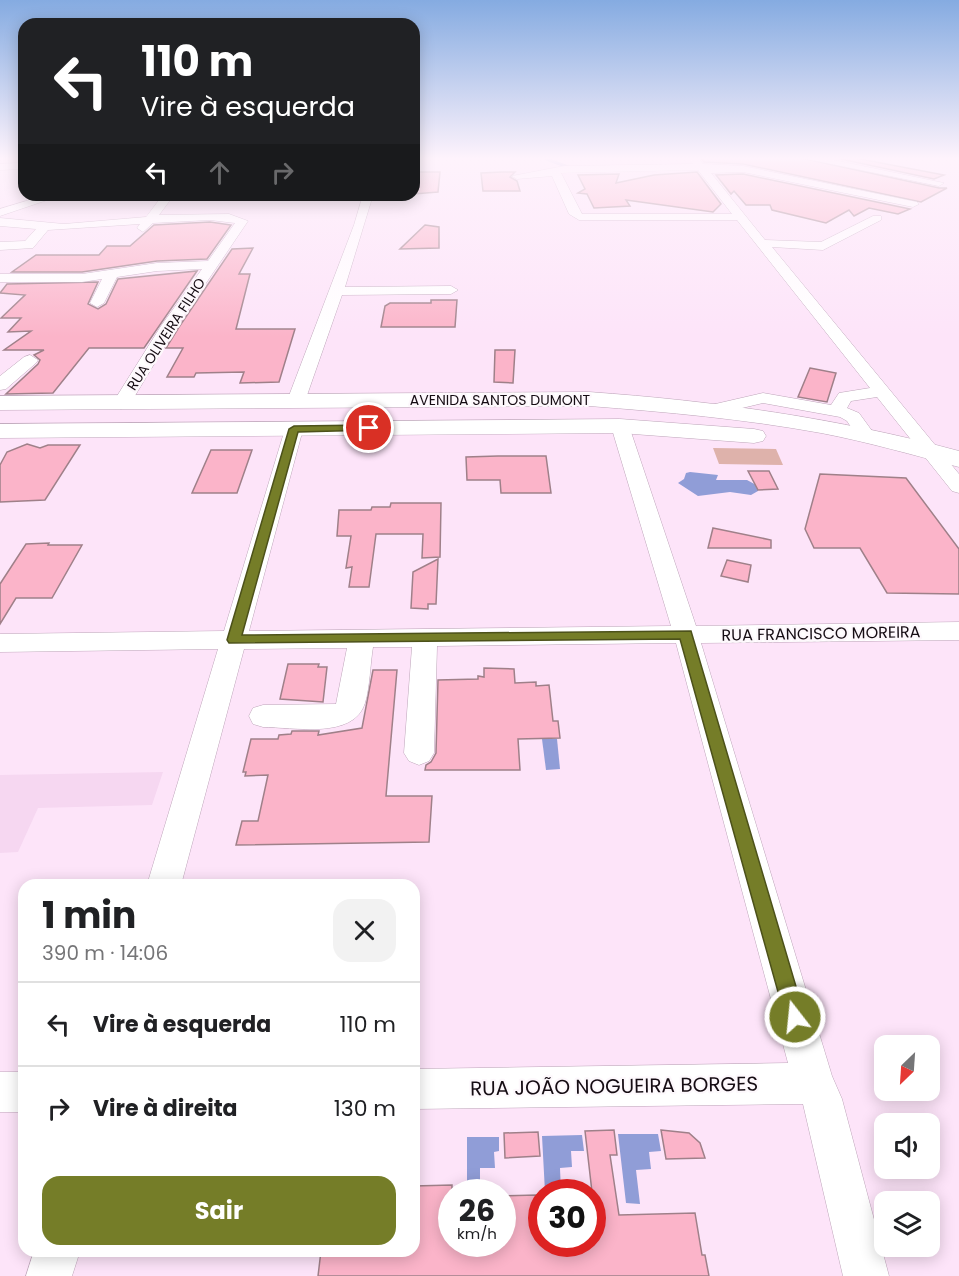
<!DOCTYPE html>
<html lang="pt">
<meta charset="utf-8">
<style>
:root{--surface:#fff;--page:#f2f2f2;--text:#202124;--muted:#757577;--line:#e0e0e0;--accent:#757d28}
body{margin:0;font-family:Poppins,sans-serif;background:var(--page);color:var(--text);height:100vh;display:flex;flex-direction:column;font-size:22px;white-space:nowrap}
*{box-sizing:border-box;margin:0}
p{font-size:20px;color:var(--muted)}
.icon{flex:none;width:33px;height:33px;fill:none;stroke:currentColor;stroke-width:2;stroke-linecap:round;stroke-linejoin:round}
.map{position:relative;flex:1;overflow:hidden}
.sheet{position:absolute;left:18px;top:879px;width:402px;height:378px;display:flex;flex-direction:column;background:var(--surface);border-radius:18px;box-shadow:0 3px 15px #0003}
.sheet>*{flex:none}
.top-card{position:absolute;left:18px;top:18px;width:402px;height:183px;border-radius:18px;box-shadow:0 3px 15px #0003;background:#202124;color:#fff;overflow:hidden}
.needle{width:39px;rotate:205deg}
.buttons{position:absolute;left:874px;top:1035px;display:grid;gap:12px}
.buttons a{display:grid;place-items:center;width:66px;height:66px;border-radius:12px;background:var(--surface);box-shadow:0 3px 15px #0003;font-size:30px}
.speed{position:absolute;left:438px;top:1179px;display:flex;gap:12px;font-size:30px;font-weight:700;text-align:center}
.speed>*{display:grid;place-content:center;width:78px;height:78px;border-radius:50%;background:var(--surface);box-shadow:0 3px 15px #0003;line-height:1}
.speed small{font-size:15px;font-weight:400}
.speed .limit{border:9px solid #d22;background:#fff;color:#111}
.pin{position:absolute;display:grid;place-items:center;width:51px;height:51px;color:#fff;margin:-26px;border:3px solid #fff;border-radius:50%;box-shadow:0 2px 6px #0007}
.me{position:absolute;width:66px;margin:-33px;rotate:344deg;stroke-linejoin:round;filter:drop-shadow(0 0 4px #0008)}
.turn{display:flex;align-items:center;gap:21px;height:126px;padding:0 24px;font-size:27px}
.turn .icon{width:78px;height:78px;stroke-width:2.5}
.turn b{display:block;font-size:42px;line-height:51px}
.lanes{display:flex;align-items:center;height:57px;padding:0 24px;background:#0003;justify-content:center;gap:30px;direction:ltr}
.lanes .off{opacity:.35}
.round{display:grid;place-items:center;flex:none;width:63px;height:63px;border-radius:18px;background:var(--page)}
.overview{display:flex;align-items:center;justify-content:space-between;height:102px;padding:0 24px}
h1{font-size:36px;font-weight:700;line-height:45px}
.action{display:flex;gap:12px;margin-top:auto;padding:12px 24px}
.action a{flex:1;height:69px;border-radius:18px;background:var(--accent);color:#fff;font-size:24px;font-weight:700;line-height:69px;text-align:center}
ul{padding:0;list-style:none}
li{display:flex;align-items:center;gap:18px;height:84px;padding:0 24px;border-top:2px solid var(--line)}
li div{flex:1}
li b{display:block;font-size:22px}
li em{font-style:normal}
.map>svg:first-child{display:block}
</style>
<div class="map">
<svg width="959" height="1276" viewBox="0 0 959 1276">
<rect width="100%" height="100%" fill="#fde4f9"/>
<!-- built -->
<polygon fill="#f6d7f1" points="163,772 152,805 38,808 18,852 0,853 0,775"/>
<!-- green -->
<polygon fill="#deb2ab" points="713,448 776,449 783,465 719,464"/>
<!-- water -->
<g fill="#909dd7">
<polygon points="690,472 718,475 716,480 747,480 758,486 758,491 751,495 730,492 698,496 678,483 684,479 686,473"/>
<polygon points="542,739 557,739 560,769 546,770"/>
<polygon points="618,1134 658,1134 661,1151 649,1152 651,1169 636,1170 640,1204 626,1203"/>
<polygon points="582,1135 584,1151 571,1151 572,1167 560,1168 561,1192 545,1192 542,1136"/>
<polygon points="467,1137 499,1137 499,1151 494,1152 495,1168 480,1168 480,1188 467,1188"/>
</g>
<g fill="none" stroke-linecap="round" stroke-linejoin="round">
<!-- stream -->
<polyline stroke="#909dd7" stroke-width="3" points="544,158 568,167"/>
</g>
<!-- building -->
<g fill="#fbb4c9" stroke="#9f8089" stroke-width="1.5">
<polygon points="701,158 801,158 939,188 947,188 921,202 743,164 704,162"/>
<polygon points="836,158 855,158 944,175 934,179"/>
<polygon points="417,172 440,172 438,192 414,194"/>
<polygon points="502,172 515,172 510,177 517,181 520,191 483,191 481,173"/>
<polygon points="697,172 721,204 713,212 626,200 630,206 594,208 587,194 578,193 585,189 578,175 619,174 616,183 654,175"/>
<polygon points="743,174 910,209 898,214 869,208 854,216 849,210 826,223 772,210 770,205 746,205 734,191 731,194 716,175"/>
<polygon points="210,222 231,225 207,259 157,261 82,272 12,272 36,255 99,255 107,246 130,246 154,225"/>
<polygon points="425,225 439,227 439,248 400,249"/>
<polygon points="253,248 239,274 250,274 236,329 295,329 279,382 240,383 244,372 196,373 194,377 167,377 183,348 166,348 179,327 232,249"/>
<polygon points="197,271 144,348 89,348 53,393 6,394 38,364 40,360 34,355 44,350 4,350 31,331 8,332 21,318 1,318 25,295 0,293 7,284 98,282 88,304 98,309 106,304 118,279"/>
<polygon points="431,300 457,300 455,327 381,327 385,306 390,303 431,303"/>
<polygon points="495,350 515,350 513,383 494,382"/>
<polygon points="810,368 836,373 827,402 798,397"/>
<polygon points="27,444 40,448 48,445 80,445 45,500 0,502 0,465 7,452"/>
<polygon points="211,450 252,450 237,493 192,493"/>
<polygon points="498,456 546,456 551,493 501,493 500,480 467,480 466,457"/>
<polygon points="748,471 769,471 778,489 758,490"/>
<polygon points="820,474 906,478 959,549 959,594 887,593 860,548 814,548 805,529"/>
<polygon points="391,503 441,503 440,557 422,558 423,534 376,534 369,587 349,587 352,567 346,568 351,536 337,536 339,510 371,510 372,507 390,507"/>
<polygon points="713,528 771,540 771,548 708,548"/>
<polygon points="49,543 48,545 82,545 52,598 16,598 0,624 0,584 26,544"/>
<polygon points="438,559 436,604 428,604 428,609 411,608 413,572"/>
<polygon points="727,560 751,565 748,582 721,576"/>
<polygon points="288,664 319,664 318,667 327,667 323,702 280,699"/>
<polygon points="484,668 514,669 515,683 536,682 536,686 549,685 553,721 558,721 560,738 518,739 520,770 425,770 426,765 431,762 436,753 438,680 478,679 478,676 484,677"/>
<polygon points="373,670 397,670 386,796 432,796 429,842 236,845 242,821 258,821 268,775 245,776 246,772 243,772 251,739 278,739 279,735 291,734 292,731 319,731 318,735 362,728"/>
<polygon points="614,1130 617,1155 610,1155 619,1215 695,1213 702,1255 705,1255 709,1276 318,1276 321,1251 414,1251 414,1186 452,1185 452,1244 502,1244 502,1196 537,1195 537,1237 540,1237 541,1244 592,1244 592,1192 585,1131"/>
<polygon points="661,1130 689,1133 700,1143 705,1158 666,1159"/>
<polygon points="538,1132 540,1156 505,1158 504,1133"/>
</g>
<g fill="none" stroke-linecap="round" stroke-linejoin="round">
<defs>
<g id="minor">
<path d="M688 158H698L703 164 743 166 917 202 919 204 913 207 743 172 711 173 765 240 821 242 873 216H881V220L823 250 772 247 959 474V493L952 491 877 397 851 401 847 408 859 413 875 435 866 441 859 439 847 421 840 417 763 403 717 414 711 413 708 409 711 405 763 393 831 405 839 393 870 388 737 220H579L569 214 552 176 517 179 512 176 564 166 693 164ZM698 170 732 214H582L561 173Z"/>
<polygon points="803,158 824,158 944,183 939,186"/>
<polygon points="24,163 24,169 0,170 0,164"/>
<polygon points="46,195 62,195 0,216 0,209"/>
<polygon points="163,195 174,195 159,215 229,214 248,221 177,326 130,404 121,409 112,404 161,326 202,269 157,271 117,277 104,303 97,307 90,303 102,279 82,282 0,282 0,274 82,274 157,263 208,261 235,223 210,220 153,223 143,232 137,228 140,224 48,230 33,248 0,250 0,242 25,241 36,229 0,226 0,218 64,224 146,217"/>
<polygon points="363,195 373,195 345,287 451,286 458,290 451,294 342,295 305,401 296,406 290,405 287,401 354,225"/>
<polygon points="30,355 38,360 36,363 6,389 0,390 0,376 24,357"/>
<path d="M620 420 629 426 696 626 959 622V640L701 643 832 1076 842 1099 889 1276H843L803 1104 414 1109V1069L788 1063 676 643 437 646 434 753 429 761 419 765 409 761 404 753 412 647H373C370 665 370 686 365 703 354 740 292 727 263 727L253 724 249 716 253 708 263 705 336 704 347 648 244 649 181 885H147L218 649 0 652V634L224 631 285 429 294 423 303 429 249 631 671 626 611 426Z"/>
<rect x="0" y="1072" width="24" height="40"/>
<polygon points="34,1251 80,1251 72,1276 26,1276"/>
</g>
<g id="major">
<path d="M589 392C715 401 837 418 959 451V467C913 455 868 442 821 433 744 419 667 412 589 406L0 410V396Z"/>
<polygon points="620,419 754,429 763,431 766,436 763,441 754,443 620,433 0,438 0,424"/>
</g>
</defs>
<!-- minor casing -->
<use href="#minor" stroke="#bea6ba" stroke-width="1"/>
<!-- major casing -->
<use href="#major" stroke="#bea6ba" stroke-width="1"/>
<!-- minor -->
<use href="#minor" fill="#fff" fill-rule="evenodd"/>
<!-- major -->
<use href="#major" fill="#fff" fill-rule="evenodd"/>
</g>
<!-- sky -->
<linearGradient id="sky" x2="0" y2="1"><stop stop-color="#85abe1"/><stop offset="0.47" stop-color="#fef3fc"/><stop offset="1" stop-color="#fef3fc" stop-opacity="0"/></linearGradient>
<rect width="959" height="337" fill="url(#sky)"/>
<!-- route -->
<polygon fill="#757d28" stroke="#4c511a" stroke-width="1.5" points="369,425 373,426 373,430 298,432 242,635 691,631 805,1017 802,1024 795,1027 788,1024 785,1017 680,639 229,643 227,640 289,429 294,426"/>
<g text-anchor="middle" stroke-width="4.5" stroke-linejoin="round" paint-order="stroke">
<!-- far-street labels -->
<g font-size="14" fill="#150c13" stroke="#fdf8fc">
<text transform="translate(166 334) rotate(-57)" y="5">RUA OLIVEIRA FILHO</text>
<text x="500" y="405">AVENIDA SANTOS DUMONT</text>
</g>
<!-- street labels -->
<g font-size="16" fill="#150c13" stroke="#fdf8fc">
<text transform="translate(821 633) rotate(-1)" y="6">RUA FRANCISCO MOREIRA</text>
</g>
<!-- near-street labels -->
<g font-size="20" fill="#150c13" stroke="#fdf8fc">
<text transform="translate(614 1086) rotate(-1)" y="7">RUA JOÃO NOGUEIRA BORGES</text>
</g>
</g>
</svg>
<div class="buttons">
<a><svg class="needle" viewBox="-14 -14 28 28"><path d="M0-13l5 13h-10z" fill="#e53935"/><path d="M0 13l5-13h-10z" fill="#757577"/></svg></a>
<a><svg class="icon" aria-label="sound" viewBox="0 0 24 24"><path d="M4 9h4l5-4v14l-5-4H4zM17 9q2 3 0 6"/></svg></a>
<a><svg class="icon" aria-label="layers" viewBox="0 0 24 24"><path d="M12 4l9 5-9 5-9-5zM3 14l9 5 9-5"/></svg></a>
</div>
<div class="speed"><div>26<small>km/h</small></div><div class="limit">30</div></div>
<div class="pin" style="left:369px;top:428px;background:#d93025"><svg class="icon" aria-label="arrive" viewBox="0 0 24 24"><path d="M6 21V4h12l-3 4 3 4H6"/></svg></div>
<svg class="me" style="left:795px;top:1017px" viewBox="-20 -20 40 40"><circle r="17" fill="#757d28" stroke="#fff" stroke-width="3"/><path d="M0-11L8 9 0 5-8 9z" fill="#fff"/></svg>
<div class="top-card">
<div class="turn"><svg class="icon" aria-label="left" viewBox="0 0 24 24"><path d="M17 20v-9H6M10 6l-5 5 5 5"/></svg><div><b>110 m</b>Vire à esquerda</div></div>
<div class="lanes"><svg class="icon" aria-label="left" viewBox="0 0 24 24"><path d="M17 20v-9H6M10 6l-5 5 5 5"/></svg><svg class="icon off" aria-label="ahead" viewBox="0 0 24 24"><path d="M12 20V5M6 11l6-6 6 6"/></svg><svg class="icon off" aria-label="right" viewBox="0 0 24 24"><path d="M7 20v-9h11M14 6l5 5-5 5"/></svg></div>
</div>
<section class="sheet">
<div class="overview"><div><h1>1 min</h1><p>390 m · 14:06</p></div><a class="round"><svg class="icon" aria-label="close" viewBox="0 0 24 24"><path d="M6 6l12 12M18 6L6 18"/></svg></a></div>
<ul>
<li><svg class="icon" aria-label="left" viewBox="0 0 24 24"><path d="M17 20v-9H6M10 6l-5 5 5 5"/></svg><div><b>Vire à esquerda</b></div><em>110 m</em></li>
<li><svg class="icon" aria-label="right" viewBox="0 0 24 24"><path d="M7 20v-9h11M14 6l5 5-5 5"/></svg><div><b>Vire à direita</b></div><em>130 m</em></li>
</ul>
<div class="action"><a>Sair</a></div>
</section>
</div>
